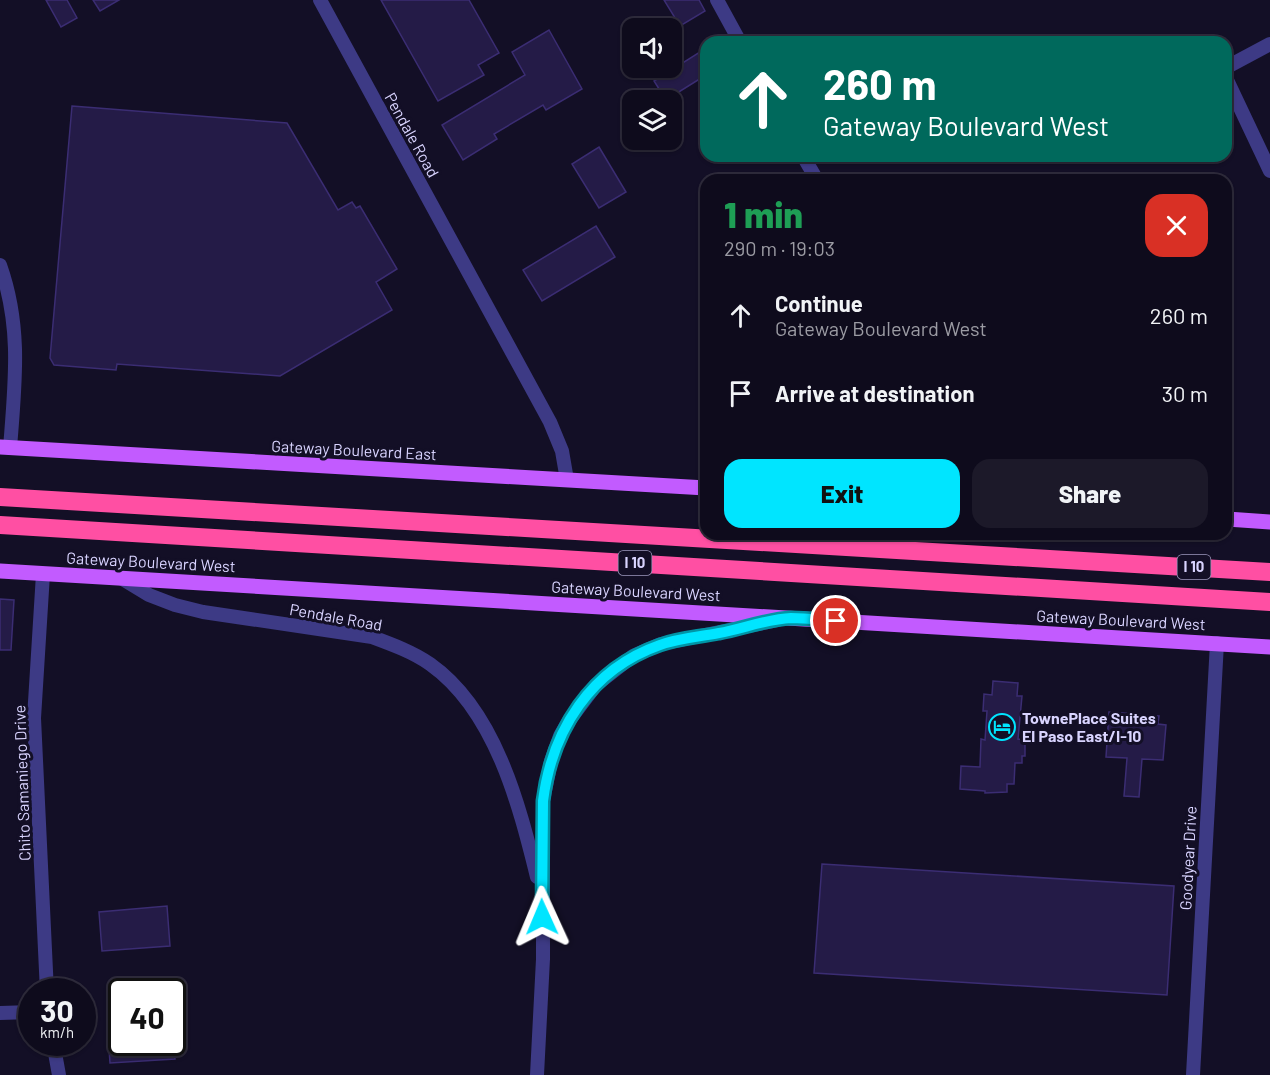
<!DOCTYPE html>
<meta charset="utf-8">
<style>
:root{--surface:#0e0b1c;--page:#1c1929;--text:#f1f3f6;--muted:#9b9ba3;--line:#2e2b3b;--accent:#00e5ff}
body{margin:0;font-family:Barlow,sans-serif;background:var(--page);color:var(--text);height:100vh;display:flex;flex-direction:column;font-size:22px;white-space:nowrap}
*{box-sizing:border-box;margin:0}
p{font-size:20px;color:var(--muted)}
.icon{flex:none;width:33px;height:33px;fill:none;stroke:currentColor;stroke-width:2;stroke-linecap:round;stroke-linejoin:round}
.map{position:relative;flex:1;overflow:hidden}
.side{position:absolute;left:700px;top:174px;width:532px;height:366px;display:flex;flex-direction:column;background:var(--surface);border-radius:18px;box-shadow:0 2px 4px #0004,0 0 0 2px var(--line)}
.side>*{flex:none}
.guide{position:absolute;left:700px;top:36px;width:532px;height:126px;border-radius:18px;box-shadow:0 2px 4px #0004,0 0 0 2px var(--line);background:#00695c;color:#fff;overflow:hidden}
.tools{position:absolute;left:622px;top:18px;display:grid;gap:12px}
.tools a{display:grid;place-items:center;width:60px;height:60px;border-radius:12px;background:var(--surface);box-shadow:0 2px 4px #0004,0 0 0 2px var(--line);font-size:30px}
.speed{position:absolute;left:18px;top:978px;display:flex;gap:12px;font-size:30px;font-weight:700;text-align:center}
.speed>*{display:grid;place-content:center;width:78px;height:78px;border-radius:50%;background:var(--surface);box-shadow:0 2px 4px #0004,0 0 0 2px var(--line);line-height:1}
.speed small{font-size:15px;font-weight:400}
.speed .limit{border:3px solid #111;border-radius:9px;background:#fff;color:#111}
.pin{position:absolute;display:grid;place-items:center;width:51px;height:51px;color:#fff;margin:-26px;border:3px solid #fff;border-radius:50%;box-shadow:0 2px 6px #0007}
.me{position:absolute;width:66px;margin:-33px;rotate:359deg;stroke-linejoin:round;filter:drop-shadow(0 0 4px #0008)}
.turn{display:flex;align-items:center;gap:21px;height:126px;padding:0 24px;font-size:27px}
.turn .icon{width:78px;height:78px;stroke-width:2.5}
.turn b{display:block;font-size:42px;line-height:51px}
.round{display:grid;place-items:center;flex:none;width:63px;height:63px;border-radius:18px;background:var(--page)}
.headline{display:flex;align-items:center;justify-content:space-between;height:102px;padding:0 24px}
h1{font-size:36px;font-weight:800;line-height:45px;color:#1e9e55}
.primary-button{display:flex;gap:12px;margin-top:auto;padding:12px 24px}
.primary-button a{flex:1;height:69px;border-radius:18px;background:var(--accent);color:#111;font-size:24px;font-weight:800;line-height:69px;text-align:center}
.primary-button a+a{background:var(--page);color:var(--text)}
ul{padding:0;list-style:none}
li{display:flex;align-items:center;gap:18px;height:78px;padding:0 24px}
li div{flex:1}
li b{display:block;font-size:22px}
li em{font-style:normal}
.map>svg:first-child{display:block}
</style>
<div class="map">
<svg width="1270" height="1075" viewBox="0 0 1270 1075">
<rect width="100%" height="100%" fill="#130f26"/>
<!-- building -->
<g fill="#241b47" stroke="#3b2d73" stroke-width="1.5">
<polygon points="46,0 67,0 77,18 61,27"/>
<polygon points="93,0 119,0 100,11"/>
<polygon points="381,0 469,0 499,53 478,65 484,75 438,101"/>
<polygon points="664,0 699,0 705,11 680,26"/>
<polygon points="549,30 582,89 546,110 543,105 494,134 497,139 463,160 442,125 525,75 512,52"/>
<polygon points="703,50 706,56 706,75 666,100 654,81"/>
<polygon points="72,106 287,123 338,210 352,202 356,208 360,206 397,269 376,282 392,310 280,376 117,364 116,370 54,365 50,358"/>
<polygon points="599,147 626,192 599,208 572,164"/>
<polygon points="596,226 615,257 542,301 523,270"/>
<polygon points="0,599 14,600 11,650 0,650"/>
<polygon points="993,681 1018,683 1017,696 1022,696 1018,739 1025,740 1025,756 1022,756 1022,763 1015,763 1014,784 1007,784 1007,792 985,793 985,791 960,789 961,766 980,767 981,739 985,740 987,711 983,711 984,694 992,695"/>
<polygon points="1109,712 1159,716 1158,724 1166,725 1163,760 1142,759 1139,797 1124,796 1127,758 1106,757"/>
<polygon points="822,864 1174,886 1167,995 814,973"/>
<polygon points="167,906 170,946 102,951 99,912"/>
<polygon points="122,1033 122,1042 174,1042 175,1059 110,1063 108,1034"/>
</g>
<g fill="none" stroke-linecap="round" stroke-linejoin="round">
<!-- minor -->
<g stroke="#3d3a85" stroke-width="14">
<polyline points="320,0 550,422 562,451 567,480"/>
<polyline points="717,0 740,42"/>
<polyline points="1227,67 1270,44"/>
<polyline points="1227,80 1270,171"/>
<polyline points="803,156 817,180"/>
<path d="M0 265C22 327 15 383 10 448"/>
<polyline points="43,574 34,718 47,992"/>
<path d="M121 578 149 595 175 605 203 612 372 637C391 644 413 652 430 664 495 710 519 804 537 877"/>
<polyline points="0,1013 32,1012"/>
<polyline points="53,1042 59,1075"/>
<polyline points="537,1075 543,959 543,801 551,761 560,736 568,722 596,685 633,656 661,644 778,620"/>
<polyline points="1193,1075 1217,643"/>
</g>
<!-- major -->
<g stroke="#c25bff" stroke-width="15">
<polyline points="0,447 706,488"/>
<polyline points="1227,519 1270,522"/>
<polyline points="0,571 1270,647"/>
</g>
<!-- highway -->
<g stroke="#ff4fa3" stroke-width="18">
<polyline points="0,497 1270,572"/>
<polyline points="0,525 1270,602"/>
</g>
</g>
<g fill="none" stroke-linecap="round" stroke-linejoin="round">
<defs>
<path id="route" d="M542 917 543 801C552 730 591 669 660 645 679 638 699 637 719 633 742 629 767 619 791 618 806 618 821 620 836 621"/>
</defs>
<!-- route casing -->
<use href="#route" stroke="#0095a6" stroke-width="15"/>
<!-- route -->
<use href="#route" stroke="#00e5ff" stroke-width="10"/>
</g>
<!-- icons -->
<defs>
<symbol id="hotel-ring" viewBox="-11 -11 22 22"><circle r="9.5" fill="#130f26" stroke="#00e5ff" stroke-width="1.5"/><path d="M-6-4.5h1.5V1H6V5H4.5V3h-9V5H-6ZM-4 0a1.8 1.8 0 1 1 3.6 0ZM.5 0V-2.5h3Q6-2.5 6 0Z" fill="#00e5ff"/></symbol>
</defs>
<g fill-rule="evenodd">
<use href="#hotel-ring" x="987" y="712" width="30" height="30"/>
</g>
<g text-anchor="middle" stroke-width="6" stroke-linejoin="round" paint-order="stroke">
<!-- shield labels -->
<g fill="#130f26" stroke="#9e99be" stroke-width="1.5">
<rect x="618.5" y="551" width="33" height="24" rx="4.5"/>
<rect x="1177.5" y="555" width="33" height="24" rx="4.5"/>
</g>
<g font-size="15" font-weight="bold" fill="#d9d4ff">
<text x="635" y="568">I 10</text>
<text x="1194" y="572">I 10</text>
</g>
<!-- street labels -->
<g font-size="16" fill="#d9d4ff" stroke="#130f26">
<text transform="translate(412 135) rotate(61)" y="6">Pendale Road</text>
<text transform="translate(354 450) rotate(3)" y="6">Gateway Boulevard East</text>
<text transform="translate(151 562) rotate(3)" y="6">Gateway Boulevard West</text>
<text transform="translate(636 591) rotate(3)" y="6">Gateway Boulevard West</text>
<text transform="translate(336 617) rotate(10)" y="6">Pendale Road</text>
<text transform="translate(1121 620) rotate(3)" y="6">Gateway Boulevard West</text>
<text transform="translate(22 783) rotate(-92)" y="6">Chito Samaniego Drive</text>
<text transform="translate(1188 858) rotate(-87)" y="6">Goodyear Drive</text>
</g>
<!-- poi labels -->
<g font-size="16" font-weight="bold" fill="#d9d4ff" stroke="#130f26" text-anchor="start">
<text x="1022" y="724">TownePlace Suites<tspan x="1022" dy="18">El Paso East/I-10</tspan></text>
</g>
</g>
</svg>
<div class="tools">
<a><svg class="icon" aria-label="sound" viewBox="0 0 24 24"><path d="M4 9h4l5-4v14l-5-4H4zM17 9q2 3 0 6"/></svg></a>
<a><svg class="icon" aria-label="layers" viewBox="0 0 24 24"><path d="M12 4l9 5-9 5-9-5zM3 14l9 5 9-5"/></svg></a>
</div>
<div class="speed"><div>30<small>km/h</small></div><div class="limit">40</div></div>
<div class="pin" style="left:836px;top:621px;background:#d93025"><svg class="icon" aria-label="arrive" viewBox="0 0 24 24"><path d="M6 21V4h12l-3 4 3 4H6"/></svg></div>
<svg class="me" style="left:542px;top:917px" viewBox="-20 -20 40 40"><path d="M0-17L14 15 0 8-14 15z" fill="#00e5ff" stroke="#fff" stroke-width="4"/></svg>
<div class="guide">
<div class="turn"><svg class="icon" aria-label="ahead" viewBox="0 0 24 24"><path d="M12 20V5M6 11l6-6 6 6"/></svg><div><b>260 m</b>Gateway Boulevard West</div></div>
</div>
<section class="side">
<div class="headline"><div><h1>1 min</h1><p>290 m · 19:03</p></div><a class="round" style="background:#d93025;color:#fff"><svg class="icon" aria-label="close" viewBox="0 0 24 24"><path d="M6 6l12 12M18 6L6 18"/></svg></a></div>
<ul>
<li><svg class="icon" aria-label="ahead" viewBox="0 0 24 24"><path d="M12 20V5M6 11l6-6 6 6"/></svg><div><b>Continue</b><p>Gateway Boulevard West</p></div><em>260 m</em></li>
<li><svg class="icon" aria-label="arrive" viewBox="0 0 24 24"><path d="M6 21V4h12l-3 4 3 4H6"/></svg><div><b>Arrive at destination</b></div><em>30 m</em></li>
</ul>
<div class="primary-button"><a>Exit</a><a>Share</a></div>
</section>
</div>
